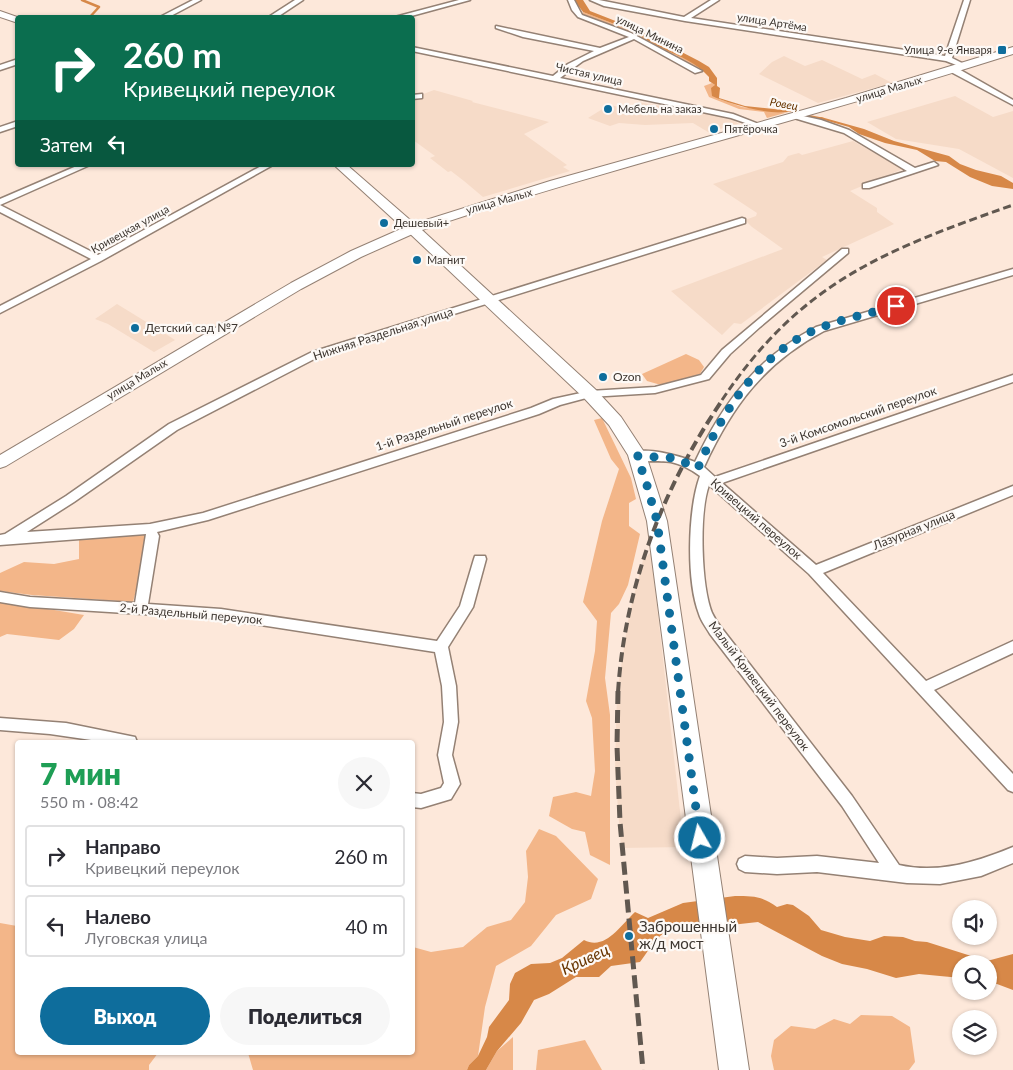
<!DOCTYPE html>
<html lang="ru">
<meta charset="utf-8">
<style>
:root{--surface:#fff;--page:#f7f7f7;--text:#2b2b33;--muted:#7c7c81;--line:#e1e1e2;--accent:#0e6d9c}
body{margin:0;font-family:Lato,sans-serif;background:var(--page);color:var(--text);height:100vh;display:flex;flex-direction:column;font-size:19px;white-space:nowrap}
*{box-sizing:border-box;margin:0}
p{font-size:16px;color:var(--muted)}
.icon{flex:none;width:28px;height:28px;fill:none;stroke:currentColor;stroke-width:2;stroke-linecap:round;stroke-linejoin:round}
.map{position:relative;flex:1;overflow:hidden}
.sheet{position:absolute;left:15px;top:740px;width:400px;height:315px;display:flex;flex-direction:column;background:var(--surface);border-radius:5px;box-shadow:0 1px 4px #0004}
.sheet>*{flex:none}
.banner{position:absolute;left:15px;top:15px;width:400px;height:152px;border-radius:5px;box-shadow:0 1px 4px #0004;background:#0b6e4f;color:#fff;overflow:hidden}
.controls{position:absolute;left:952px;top:900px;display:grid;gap:10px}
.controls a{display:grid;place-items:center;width:45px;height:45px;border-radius:50%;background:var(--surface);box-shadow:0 1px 4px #0004;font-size:25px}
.pin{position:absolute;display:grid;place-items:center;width:42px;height:42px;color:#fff;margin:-21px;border:2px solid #fff;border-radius:50%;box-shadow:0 1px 5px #0007}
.me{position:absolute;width:55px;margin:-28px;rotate:352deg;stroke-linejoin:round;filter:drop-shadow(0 0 4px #0008)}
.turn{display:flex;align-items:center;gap:18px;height:105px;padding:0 25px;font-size:22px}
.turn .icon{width:65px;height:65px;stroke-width:2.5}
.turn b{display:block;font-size:35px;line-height:42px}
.then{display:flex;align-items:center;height:48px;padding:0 25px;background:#0003;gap:10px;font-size:19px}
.round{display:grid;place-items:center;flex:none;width:52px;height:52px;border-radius:26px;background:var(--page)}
.head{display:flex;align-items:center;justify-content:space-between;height:85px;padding:0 25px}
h1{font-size:30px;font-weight:800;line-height:38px;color:#1e9e55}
.cta{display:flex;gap:10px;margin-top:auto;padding:10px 25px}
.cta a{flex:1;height:58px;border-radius:30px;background:var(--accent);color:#fff;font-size:20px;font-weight:800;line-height:58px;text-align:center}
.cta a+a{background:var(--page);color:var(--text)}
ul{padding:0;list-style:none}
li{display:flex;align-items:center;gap:15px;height:62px;margin:0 10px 8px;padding:0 15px;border:2px solid var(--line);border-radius:5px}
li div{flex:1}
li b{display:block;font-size:19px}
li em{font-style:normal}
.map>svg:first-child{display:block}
</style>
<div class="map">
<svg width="1013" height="1070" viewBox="0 0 1013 1070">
<rect width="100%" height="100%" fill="#fde8da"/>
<!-- built -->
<g fill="#f6dbc8">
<polygon points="784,56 805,66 822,60 862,79 875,74 892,83 818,103 759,74 772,62"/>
<polygon points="434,90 473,101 472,102 549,122 524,134 567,165 563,167 570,171 483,197 464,181 451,171 448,172 430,158 435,156 413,140 413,98"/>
<polygon points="955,96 993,117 1013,111 1013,178 959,149 896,139 867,122"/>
<polygon points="637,102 730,118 739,124 708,132 693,123 645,125 619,123 610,126 588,118 609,105 631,109"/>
<polygon points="853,141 903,169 850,191 877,208 877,212 894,224 822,257 827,260 741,324 734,323 722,335 671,291 783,249 752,227 745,220 756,216 757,213 713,184 783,162 788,156 795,154 799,153 802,155"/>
<polygon points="117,304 161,331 175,340 154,352 108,324 95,319"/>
<polygon points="651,552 684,847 621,848 615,769 617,693 629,615 643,560"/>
</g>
<!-- green -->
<g fill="#f3b689">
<path d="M583 12 638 33 639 36C646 39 653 44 660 47 675 55 691 58 702 71L673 57 678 55 671 56 632 34 582 15Z"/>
<polygon points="712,83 715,85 719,99 742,107 785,113 767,118 764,112 739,109 709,97 704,86"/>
<polygon points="686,354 699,360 704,367 700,374 661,385 647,381 642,374"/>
<polygon points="602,418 631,478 636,499 629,503 629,526 640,534 628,585 619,604 611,613 605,678 610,715 610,865 590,855 585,832 572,829 549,816 553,797 576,792 591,796 595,771 592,718 586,701 595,651 597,621 583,602 602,521 619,469 611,459 594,420"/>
<polygon points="146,535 146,552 133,602 32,595 0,591 0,573 24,562 54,564 79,559 79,538"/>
<polygon points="0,601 84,615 74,629 59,640 7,634 0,637"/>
<polygon points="539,829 556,836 598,879 591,899 556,915 531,946 496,966 485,1007 478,1056 469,1065 467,1070 253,1070 248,1053 412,1052 413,947 431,952 463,947 487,927 511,920 525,902 528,877 526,851"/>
<polygon points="0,923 17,926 18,1052 158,1053 149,1065 149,1070 0,1070"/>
<polygon points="861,1015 892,1016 910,1027 915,1062 909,1070 774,1070 771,1056 774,1040 791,1026 815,1029 834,1019 850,1024"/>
<polygon points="513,1037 513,1070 486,1070 497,1051"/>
<polygon points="585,1040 602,1070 536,1070 538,1050"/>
</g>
<!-- water -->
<g fill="#d78848">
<path d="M574 0H583L590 11 641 31 699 61 709 67 717 78V86L720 88 719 98 745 106 792 111C774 117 729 104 712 96L711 88 715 85 709 81V77C695 62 682 57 663 49 655 45 647 40 639 36L638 33 583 12Z"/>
<polygon points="821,117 864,129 894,141 949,156 960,164 976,170 1001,176 1013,183 1013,189 992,186 970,177 946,162 935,161 917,150 885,143 859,134 849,127 817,118"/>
<path d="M735 896C753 896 762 896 777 907L787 904 793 905 809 916 821 930 845 937 870 941 884 936 903 937 915 941 927 942 987 961 1013 954V990L989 981V964H961V978L919 974 896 978 867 969 842 964 822 956 758 922 686 930C659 926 654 944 640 962L611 966 599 977H576L549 994 534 1000 521 1023 497 1051 486 1070H467L469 1065 478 1056 487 1037 489 1027 509 1000 510 984 515 973 531 964 550 963 562 958 584 940C605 951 620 926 635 912L648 918 683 903Z"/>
</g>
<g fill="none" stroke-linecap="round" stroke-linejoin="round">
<!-- stream -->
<g stroke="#d78848" stroke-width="2.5">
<polyline points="82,0 99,7 89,18"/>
<polyline points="803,115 823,119"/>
</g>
<defs>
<g id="street">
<polygon points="193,0 201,0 167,18 158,18"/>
<polygon points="295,0 303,0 276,18 267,18"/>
<polygon points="459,0 470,0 404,18 391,18"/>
<polygon points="568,0 574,0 582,15 631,33 702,71 695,73 634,39 583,61 560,78 733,114 764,126 760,128 731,118 412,51 412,47 553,76 568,64 594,51 523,37 496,28 496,26 600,48 629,37 578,17 572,10"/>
<polygon points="590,0 599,0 684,17 711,0 719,0 691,18 945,56 964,0 970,0 952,58 968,66 964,68 946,61 685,21 604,6"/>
<polygon points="18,59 18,64 0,70 0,65"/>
<polygon points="951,68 957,68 1013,100 1013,105 951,72"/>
<polygon points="422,94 422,98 412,99 412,95"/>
<polygon points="794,114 821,120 849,130 915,168 934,162 938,165 869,188 863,188 863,184 907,171 844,133 794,118"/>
<polygon points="18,121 18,126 0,132 0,127"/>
<polygon points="79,165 90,165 0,205 0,199"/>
<polygon points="263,165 273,165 101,261 0,313 0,306 91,259 0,212 0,205 98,255"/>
<polygon points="742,218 745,219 745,223 320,356 177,430 74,502 27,532 150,524 203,513 531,408 553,399 590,391 655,387 701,375 722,350 842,249 848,249 848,253 760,327 730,354 709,379 655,393 590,397 560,405 539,414 208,520 157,532 159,536 148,604 221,609 437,641 460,606 474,559 475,556 485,556 486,559 473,607 448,647 456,686 458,722 452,755 460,784 451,799 421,808 412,807 412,793 421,794 441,788 444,783 438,755 444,722 442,686 435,652 221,619 30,607 0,602 0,592 30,597 135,603 146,534 0,545 0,535 5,534 66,496 169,424 312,352"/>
<path d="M1013 269V275L824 331C764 363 732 406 704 467L715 477 1013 375V382L722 483 816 565 1013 486V495L823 573 926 681 1013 641V653L934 690 1013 774V792L1008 790 809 574 709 485C699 513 701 585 712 613 714 617 717 622 720 626L852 796 899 865C938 874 977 862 1013 847V863L981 876 940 884 907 883 817 872 777 874 745 872 739 869 737 864 739 859 745 856 777 858 817 856 879 863 842 806 710 634C706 627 701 621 699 614 686 580 688 509 700 476 692 470 681 464 671 462 660 460 639 464 631 455 640 444 683 457 695 462 723 402 757 358 816 327Z"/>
<polygon points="0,718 66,723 130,736 135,737 137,742 105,742 50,734 0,730"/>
</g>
<g id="secondary">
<polygon points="0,11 20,18 18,18 18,23 0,17"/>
<polygon points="334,165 347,165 417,226 418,229 417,232 361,257 301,289 6,466 0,468 0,455 291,283 351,251 403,228"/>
</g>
<path id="primary" d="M1013 47V54C817 117 617 165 422 230L596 390 621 417 646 455 667 521 749 1070H719L647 521 628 455 609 425 584 398 405 229 407 226 550 181 846 98Z"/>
</defs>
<!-- street casing -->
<use href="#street" stroke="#948174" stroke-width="3"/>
<!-- secondary casing -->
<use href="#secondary" stroke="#948174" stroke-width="2"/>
<!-- primary casing -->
<use href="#primary" stroke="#948174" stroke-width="2"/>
<!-- street -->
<use href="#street" fill="#fff" fill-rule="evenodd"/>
<!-- secondary -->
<use href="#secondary" fill="#fff" fill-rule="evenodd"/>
<!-- primary -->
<use href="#primary" fill="#fff" fill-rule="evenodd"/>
<!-- rail-far2 -->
<path stroke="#615850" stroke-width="3" stroke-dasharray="8 4" stroke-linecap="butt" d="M722 400C801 282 885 250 1013 205"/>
<!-- rail-far1 -->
<path stroke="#615850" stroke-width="4" stroke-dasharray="10 5" stroke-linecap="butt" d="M618 692C625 585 663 487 723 399"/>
<!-- rail -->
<polyline stroke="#615850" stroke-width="5" stroke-dasharray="13 6" stroke-linecap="butt" points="618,691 617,746 620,822 643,1070"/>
</g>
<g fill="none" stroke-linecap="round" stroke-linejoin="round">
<!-- route -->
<path stroke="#0e6d9c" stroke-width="9" stroke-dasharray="0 16.2" d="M700 838 657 521 646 482 637 456 674 458 698 468C719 419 751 366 799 338 828 321 865 315 896 306"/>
</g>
<!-- markers -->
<g fill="#0e6d9c" stroke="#fdf9f6" stroke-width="2">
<rect x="997" y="45" width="10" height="10" rx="2.5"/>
<circle cx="608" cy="109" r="5"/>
<circle cx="714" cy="129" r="5"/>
<circle cx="384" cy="223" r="5"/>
<circle cx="417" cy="260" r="5"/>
<circle cx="135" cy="328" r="5"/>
<circle cx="603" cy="377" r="5"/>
<circle cx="629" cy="936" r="5"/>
</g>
<g text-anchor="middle" stroke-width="4.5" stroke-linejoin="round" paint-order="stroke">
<!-- far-street labels -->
<g font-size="11" fill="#3d3630" stroke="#fdf9f6">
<text transform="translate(772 22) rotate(9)" y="4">улица Артёма</text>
<text transform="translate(650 34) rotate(26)" y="4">улица Минина</text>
<text transform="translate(589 74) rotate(13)" y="4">Чистая улица</text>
<text transform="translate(889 89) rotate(-17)" y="4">улица Малых</text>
<text transform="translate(499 201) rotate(-16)" y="4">улица Малых</text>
<text transform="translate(130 229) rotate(-29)" y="4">Кривецкая улица</text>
<text transform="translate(137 379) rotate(-31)" y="4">улица Малых</text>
</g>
<!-- far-poi labels -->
<g font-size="11" fill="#3d3630" stroke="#fdf9f6" text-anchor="start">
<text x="992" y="54" text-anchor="end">Улица 9-е Января</text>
<text x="618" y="113">Мебель на заказ</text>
<text x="724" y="133">Пятёрочка</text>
<text x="394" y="227">Дешевый+</text>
<text x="427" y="264">Магнит</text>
</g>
<!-- far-water labels -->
<g font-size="11" font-style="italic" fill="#683500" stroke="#fdf9f6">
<text transform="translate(784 104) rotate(10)" y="4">Ровец</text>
</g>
<!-- poi labels -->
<g font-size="12" fill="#3d3630" stroke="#fdf9f6" text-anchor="start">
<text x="145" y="332">Детский сад №7</text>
<text x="613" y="381">Ozon</text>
</g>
<!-- street labels -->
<g font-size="12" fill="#3d3630" stroke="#fdf9f6">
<text transform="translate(383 334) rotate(-18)" y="4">Нижняя Раздельная улица</text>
<text transform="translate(858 417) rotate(-19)" y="4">3-й Комсомольский переулок</text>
<text transform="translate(444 425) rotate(-18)" y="4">1-й Раздельный переулок</text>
<text transform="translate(756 519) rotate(41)" y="4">Кривецкий переулок</text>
<text transform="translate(914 530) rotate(-22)" y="4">Лазурная улица</text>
<text transform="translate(191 614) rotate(5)" y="4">2-й Раздельный переулок</text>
<text transform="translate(759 686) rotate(53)" y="4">Малый Кривецкий переулок</text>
</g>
<!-- near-poi labels -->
<g font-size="15" fill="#3d3630" stroke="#fdf9f6" text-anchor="start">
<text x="639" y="932">Заброшенный<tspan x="639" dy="17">ж/д мост</tspan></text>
</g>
<!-- near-water labels -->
<g font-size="16" font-style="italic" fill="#683500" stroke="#fdf9f6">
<text transform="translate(585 959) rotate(-25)" y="6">Кривец</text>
</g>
</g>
</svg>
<div class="controls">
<a><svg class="icon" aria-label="sound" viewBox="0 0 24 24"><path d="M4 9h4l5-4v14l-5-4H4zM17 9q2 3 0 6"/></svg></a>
<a><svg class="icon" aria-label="search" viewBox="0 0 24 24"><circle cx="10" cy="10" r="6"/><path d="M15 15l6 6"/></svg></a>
<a><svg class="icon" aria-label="layers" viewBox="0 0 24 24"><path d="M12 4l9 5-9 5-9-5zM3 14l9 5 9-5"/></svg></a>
</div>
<div class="pin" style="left:896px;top:306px;background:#d93025"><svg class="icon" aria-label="arrive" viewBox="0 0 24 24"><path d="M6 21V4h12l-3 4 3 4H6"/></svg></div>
<svg class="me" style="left:700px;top:838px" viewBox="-20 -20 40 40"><circle r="17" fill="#0e6d9c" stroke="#fff" stroke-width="3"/><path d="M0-11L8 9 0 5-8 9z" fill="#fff"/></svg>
<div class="banner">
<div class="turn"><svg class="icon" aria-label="right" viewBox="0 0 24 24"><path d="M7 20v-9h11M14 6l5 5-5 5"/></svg><div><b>260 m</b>Кривецкий переулок</div></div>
<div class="then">Затем<svg class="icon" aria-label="left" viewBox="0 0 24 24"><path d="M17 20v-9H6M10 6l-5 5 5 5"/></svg></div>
</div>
<section class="sheet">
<div class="head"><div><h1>7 мин</h1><p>550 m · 08:42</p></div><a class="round"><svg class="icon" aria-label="close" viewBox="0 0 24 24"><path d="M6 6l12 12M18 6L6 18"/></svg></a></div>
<ul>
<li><svg class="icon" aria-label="right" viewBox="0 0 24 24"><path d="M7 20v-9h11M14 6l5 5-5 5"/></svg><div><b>Направо</b><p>Кривецкий переулок</p></div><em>260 m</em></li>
<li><svg class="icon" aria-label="left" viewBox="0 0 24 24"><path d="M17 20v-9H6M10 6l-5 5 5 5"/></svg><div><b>Налево</b><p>Луговская улица</p></div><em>40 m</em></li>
</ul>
<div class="cta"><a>Выход</a><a>Поделиться</a></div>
</section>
</div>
